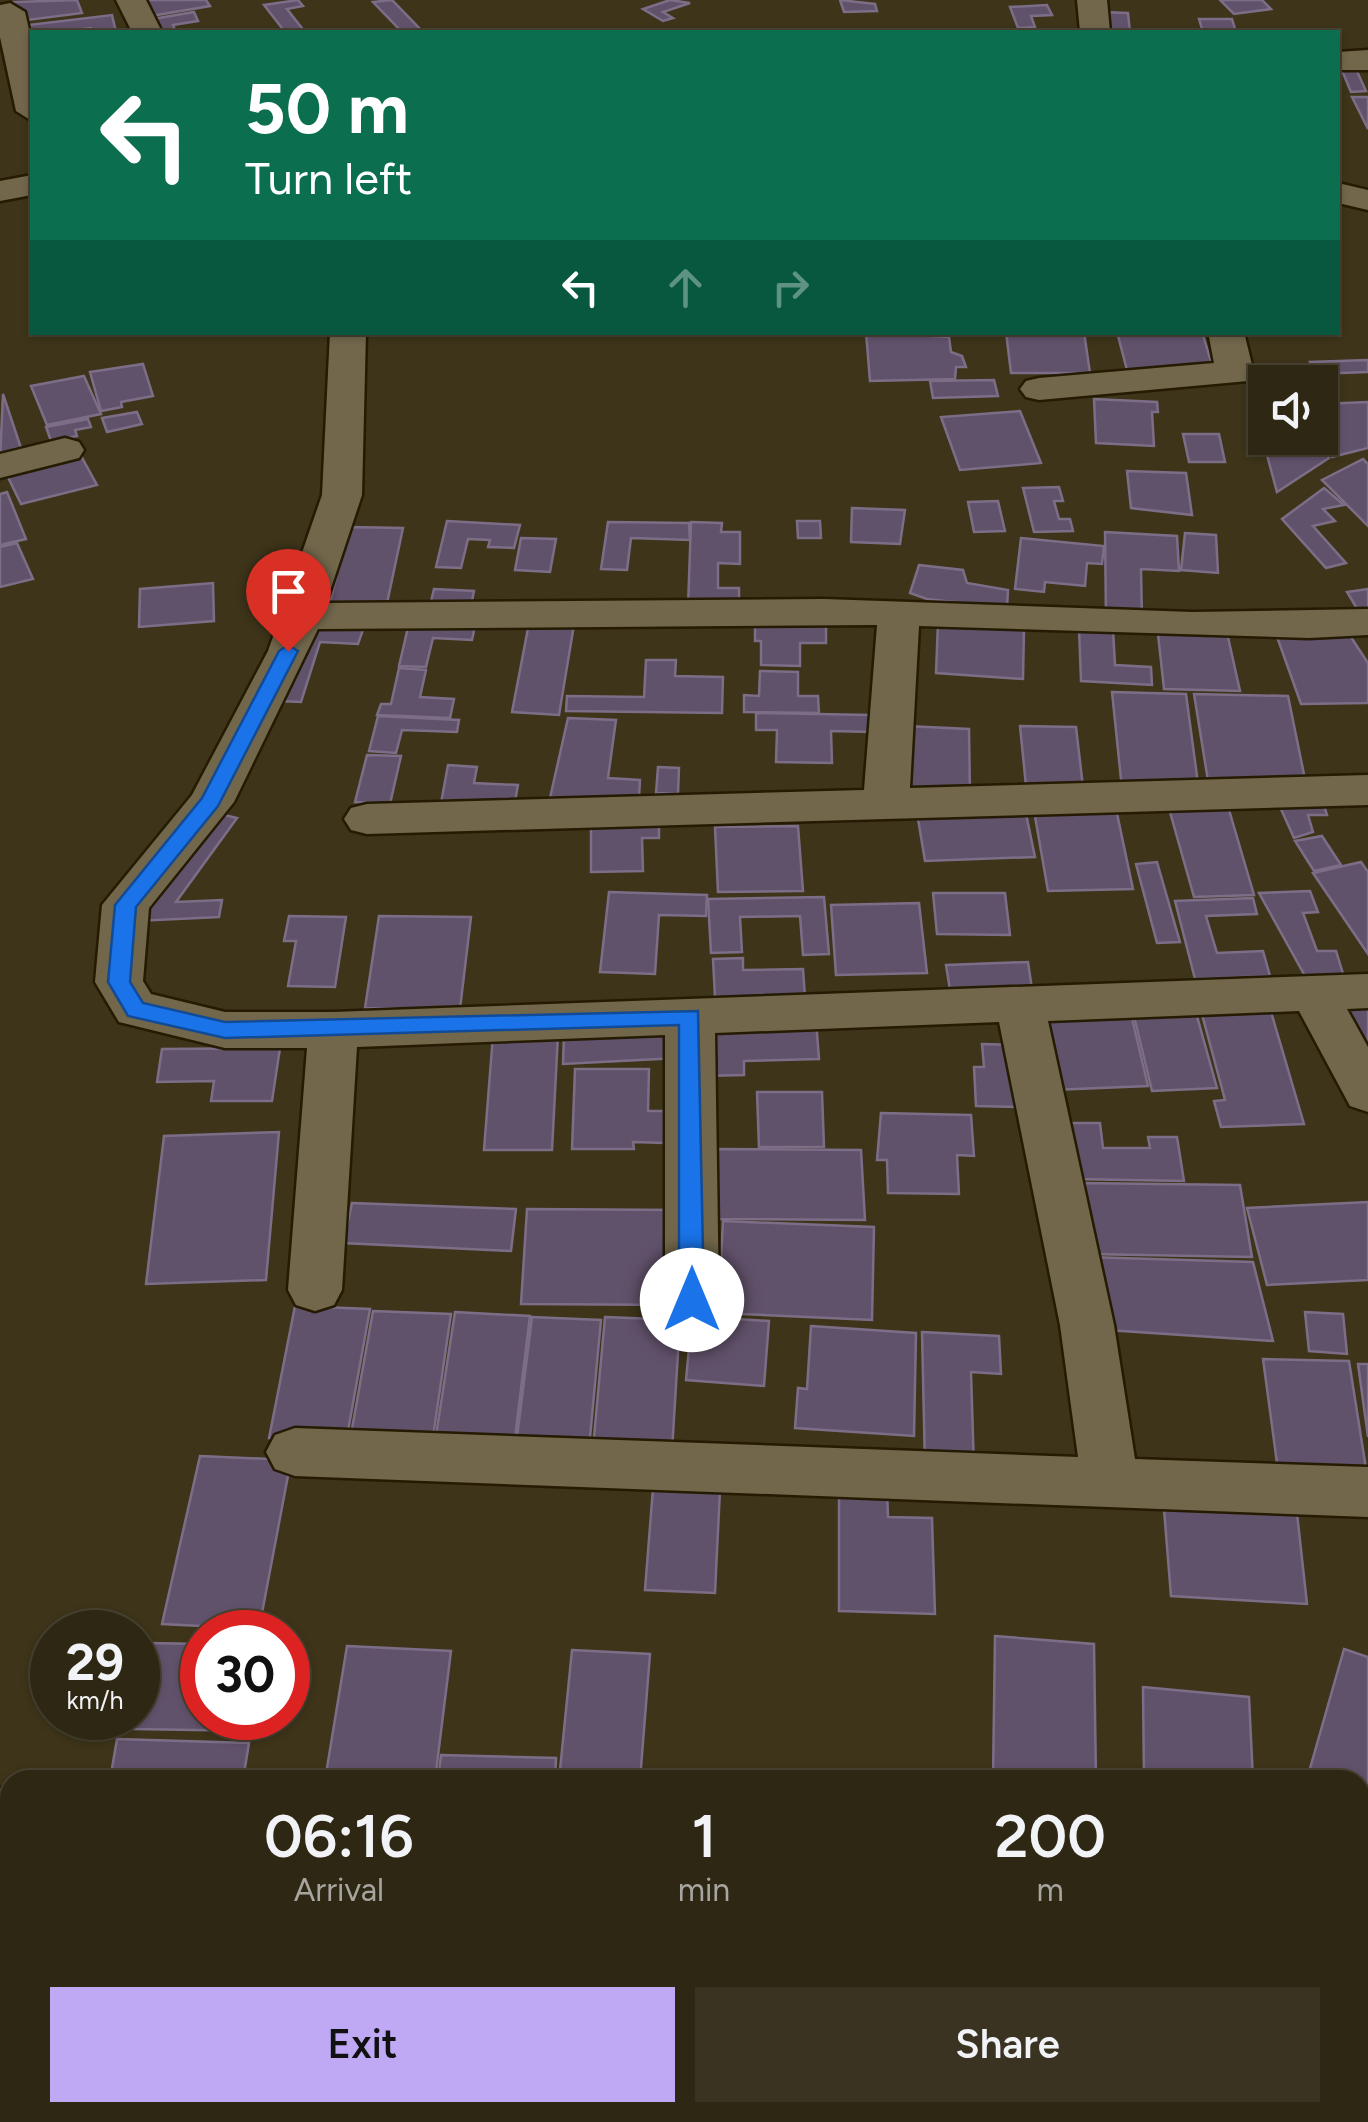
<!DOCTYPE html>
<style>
:root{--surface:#2e2713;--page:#3a3321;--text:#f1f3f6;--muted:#a7a5a0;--line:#494433;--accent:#bfa9f4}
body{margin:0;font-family:Figtree,sans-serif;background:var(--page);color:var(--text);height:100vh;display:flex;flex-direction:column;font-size:38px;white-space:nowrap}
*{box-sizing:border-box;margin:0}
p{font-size:32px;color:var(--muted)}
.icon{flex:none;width:55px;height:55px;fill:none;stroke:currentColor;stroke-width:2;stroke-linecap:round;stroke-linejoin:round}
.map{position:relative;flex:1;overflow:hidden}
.details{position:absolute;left:0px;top:1770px;width:1370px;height:352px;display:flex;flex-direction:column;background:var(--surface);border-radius:30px 30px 0 0;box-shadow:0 2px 8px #0004,0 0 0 2px var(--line)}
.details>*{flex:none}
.guide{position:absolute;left:30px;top:30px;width:1310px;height:305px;border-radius:0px;box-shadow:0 2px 8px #0004,0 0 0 2px var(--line);background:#0b6e4f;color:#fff;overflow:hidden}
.fabs{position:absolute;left:1248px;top:365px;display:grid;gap:20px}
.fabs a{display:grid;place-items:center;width:90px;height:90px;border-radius:0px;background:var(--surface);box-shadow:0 2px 8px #0004,0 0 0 2px var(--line);font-size:50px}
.speed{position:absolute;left:30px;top:1610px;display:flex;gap:20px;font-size:50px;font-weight:700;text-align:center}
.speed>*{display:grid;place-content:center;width:130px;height:130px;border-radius:50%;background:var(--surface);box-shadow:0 2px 8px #0004,0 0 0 2px var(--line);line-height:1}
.speed small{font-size:25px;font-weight:400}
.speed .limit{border:15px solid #d22;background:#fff;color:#111}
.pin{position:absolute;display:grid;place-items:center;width:85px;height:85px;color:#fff;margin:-102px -42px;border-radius:50% 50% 50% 0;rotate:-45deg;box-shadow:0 0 10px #0007}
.pin .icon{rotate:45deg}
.me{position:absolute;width:110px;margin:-55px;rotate:0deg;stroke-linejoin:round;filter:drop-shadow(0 0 8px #0008)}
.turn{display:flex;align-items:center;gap:35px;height:210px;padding:0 50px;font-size:45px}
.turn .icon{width:130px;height:130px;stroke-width:2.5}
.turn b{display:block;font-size:70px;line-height:85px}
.lanes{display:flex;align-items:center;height:95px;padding:0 50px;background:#0003;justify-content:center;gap:50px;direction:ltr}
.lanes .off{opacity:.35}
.eta{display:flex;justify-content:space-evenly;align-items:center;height:170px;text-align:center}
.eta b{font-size:60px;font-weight:600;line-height:70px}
.button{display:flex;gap:20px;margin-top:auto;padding:20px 50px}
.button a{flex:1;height:115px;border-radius:0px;background:var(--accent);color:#111;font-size:40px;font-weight:600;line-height:115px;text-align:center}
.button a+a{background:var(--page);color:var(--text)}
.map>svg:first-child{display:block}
</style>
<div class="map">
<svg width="1368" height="2122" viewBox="0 0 1368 2122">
<rect width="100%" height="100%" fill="#3d3419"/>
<!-- building -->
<g fill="#61526b" stroke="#7d6e88" stroke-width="2.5">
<polygon points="77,0 82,13 20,21 14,2"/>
<polygon points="137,0 206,0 210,6 145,17"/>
<polygon points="298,0 303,6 287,9 305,32 285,32 264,5"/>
<polygon points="392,0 423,32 402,32 373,2"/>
<polygon points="670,0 690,3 663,12 673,18 663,21 643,9"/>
<polygon points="840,0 875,4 877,11 844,12"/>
<polygon points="1220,0 1262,0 1271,9 1234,14"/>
<polygon points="1047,5 1052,15 1031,16 1035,27 1018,28 1010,7"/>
<polygon points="194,12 198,21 173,25 176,32 153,32 147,20"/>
<polygon points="1101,12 1128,13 1130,32 1103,32"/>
<polygon points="112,15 116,32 92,32 91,28 21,36 20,26"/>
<polygon points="1199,19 1232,19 1236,32 1203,32"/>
<polygon points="1338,61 1363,61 1356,69 1366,91 1351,92"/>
<polygon points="1352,97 1368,97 1368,129"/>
<polygon points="866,332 949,337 951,352 962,356 966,367 956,367 955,379 870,381"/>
<polygon points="1006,332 1084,332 1090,373 1011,373"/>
<polygon points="1117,332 1202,332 1213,368 1127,370"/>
<polygon points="1368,360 1368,372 1315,374 1310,362"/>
<polygon points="143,364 153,396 121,402 122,407 101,411 90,372"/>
<polygon points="84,376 101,414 47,425 31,386"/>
<polygon points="994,380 998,396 933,398 930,381"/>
<polygon points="1249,389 1265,390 1265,438 1320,438 1320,434 1329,458 1277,492"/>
<polygon points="3,394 21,448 14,449 17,456 0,460"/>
<polygon points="1094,399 1157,402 1158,412 1152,412 1154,446 1096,443"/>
<polygon points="1368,402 1368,448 1332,457 1320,427 1320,404"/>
<polygon points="1020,411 1041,463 960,470 941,417"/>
<polygon points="137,412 142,424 107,432 102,418"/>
<polygon points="88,419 91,427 75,430 77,436 51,441 46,427"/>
<polygon points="1183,434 1219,434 1225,462 1189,462"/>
<polygon points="80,454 97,485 21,504 6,473"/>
<polygon points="1363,459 1368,464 1368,526 1322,480"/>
<polygon points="1127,471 1186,473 1192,515 1131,508"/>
<polygon points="1059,487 1063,501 1054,501 1059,519 1070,519 1073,531 1034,532 1023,488"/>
<polygon points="1324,488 1344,505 1323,509 1335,521 1313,526 1346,563 1326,568 1282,519"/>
<polygon points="7,492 26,539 0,545 0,494"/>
<polygon points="998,501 1005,531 974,532 968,502"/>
<polygon points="852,508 905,510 900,544 851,542"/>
<polygon points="447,521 520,525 514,548 488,547 490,540 468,539 461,568 436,567"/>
<polygon points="797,521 820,521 821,538 798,538"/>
<polygon points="608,522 689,523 690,540 631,538 627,570 601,569"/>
<polygon points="691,522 722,523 721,532 740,532 740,564 718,563 718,588 739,588 739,607 688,607"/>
<polygon points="348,527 403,528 386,608 329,607"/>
<polygon points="1105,532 1177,536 1179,571 1141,569 1142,620 1106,618"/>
<polygon points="1185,533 1216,535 1218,573 1181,570"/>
<polygon points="521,538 556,539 550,572 515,570"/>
<polygon points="1021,538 1104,546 1102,564 1087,563 1085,586 1045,582 1044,592 1015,589"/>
<polygon points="17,543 33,579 0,587 0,547"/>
<polygon points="919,565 963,570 967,583 1008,590 1007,608 927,599 910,593"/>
<polygon points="213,583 214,621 139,627 140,589"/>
<polygon points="434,589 474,591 470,611 429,610"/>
<polygon points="1368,589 1368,611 1359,612 1347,592"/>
<polygon points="938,622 1024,628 1023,679 936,673"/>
<polygon points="409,623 475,626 472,640 433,638 426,667 399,666"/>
<polygon points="529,623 574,625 559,715 512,712"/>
<polygon points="755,623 826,624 826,643 800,643 800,666 761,665 761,641 755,641"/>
<polygon points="303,624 364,627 358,644 320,642 301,702 278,701"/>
<polygon points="1157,625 1210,627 1228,637 1240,691 1164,689"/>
<polygon points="1079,628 1113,630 1115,665 1151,667 1152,685 1081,681"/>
<polygon points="1345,628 1368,663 1368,703 1301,704 1276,634"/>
<polygon points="646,660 676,660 675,676 723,677 722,713 566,711 567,696 644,697"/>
<polygon points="399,668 426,670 420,697 454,699 450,718 377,715 381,704 391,704"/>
<polygon points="760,671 798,672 798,696 818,696 819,713 744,712 744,695 759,696"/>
<polygon points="1112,692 1186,694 1199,791 1122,789"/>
<polygon points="1194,694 1288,696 1307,789 1209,787"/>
<polygon points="756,713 870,715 871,732 831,731 832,763 776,762 777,730 756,730"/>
<polygon points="378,716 459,720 457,732 402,730 396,753 369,751"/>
<polygon points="568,718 616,720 608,778 640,780 639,797 550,798"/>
<polygon points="906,726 969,729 970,795 906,792"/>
<polygon points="1020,726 1076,727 1083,787 1026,786"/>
<polygon points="367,755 401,756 390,804 355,802"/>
<polygon points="448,765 477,767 474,783 518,785 514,807 441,803"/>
<polygon points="658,767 679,768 678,794 656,793"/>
<polygon points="1276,798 1322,799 1327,815 1308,815 1313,832 1294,838"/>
<polygon points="1227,803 1254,895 1194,897 1168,805"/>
<polygon points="1024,804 1035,857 925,861 916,807"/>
<polygon points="1115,804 1133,889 1048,891 1033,805"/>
<polygon points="212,812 237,818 176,902 222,900 219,917 137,921"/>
<polygon points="659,815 659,838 642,838 643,871 591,872 591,816"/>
<polygon points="798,826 803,891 718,892 715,827"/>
<polygon points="1322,836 1341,865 1314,871 1295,841"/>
<polygon points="1157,862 1180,942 1157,943 1136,864"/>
<polygon points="1361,862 1368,872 1368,954 1313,873"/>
<polygon points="1310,891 1318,912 1303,913 1317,951 1336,951 1344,977 1305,976 1259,893"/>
<polygon points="609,892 707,895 706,916 659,915 655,974 600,972"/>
<polygon points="933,893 1005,893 1010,935 937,934"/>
<polygon points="824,897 829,954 803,955 800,916 740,917 742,952 711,953 708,899"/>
<polygon points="1253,898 1257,914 1206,916 1217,953 1263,951 1270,976 1195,979 1175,901"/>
<polygon points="919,903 927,973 836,975 831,905"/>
<polygon points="289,916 346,917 335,987 288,986 296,941 284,941"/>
<polygon points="379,916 471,917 460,1009 365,1008"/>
<polygon points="743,958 743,970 803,969 805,997 715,998 713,959"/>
<polygon points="1028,962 1032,989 950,990 946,965"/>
<polygon points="1368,1002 1368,1056 1338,1003"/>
<polygon points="1269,1005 1304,1124 1221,1127 1214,1101 1225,1100 1200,1007"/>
<polygon points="1195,1009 1217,1088 1152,1091 1133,1012"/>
<polygon points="1131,1014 1148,1086 1053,1090 1038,1018"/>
<polygon points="816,1020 819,1059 744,1061 744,1075 704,1076 702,1022"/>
<polygon points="678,1032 678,1058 563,1064 564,1033"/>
<polygon points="493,1035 558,1035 552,1150 484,1150"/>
<polygon points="982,1044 1018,1045 1023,1107 976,1106 974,1067 984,1067"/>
<polygon points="280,1048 272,1101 211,1101 214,1081 157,1082 162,1049"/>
<polygon points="575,1069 649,1069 648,1111 664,1111 664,1143 633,1142 634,1149 572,1149"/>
<polygon points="757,1092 822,1092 824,1147 759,1147"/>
<polygon points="881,1113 971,1115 974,1156 957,1155 959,1194 888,1193 887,1160 877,1160"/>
<polygon points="1066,1123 1100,1123 1103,1148 1150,1148 1148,1137 1177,1137 1184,1181 1072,1179"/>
<polygon points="279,1132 266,1280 146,1284 164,1136"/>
<polygon points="716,1149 861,1150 865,1220 716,1219"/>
<polygon points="1078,1183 1240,1185 1252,1257 1086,1254"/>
<polygon points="1368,1202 1368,1280 1267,1285 1247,1208"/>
<polygon points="352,1203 516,1209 511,1251 343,1243"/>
<polygon points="527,1209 683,1210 683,1305 521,1304"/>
<polygon points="723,1221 874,1227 872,1320 718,1313"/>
<polygon points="1087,1257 1253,1262 1273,1341 1107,1330"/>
<polygon points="295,1306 370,1309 346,1442 269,1438"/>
<polygon points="373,1311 451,1314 432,1444 350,1440"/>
<polygon points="455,1312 530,1316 514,1446 435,1442"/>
<polygon points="1305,1312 1343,1314 1347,1354 1309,1351"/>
<polygon points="692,1316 769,1321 764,1386 686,1380"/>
<polygon points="532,1317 601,1320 589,1448 516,1445"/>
<polygon points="605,1317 680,1320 672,1451 593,1448"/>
<polygon points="811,1326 916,1333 914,1436 795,1428 798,1388 807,1389"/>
<polygon points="922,1332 999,1336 1001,1374 971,1372 974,1469 925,1467"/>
<polygon points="1263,1359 1349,1361 1368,1481 1279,1478"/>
<polygon points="1358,1364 1368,1364 1368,1437"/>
<polygon points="200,1456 291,1460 259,1629 162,1624"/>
<polygon points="839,1487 887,1489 888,1517 932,1518 935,1614 839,1611"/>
<polygon points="653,1488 720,1490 715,1593 645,1590"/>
<polygon points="1163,1497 1296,1504 1307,1604 1171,1596"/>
<polygon points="995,1636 1094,1644 1096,1780 993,1780"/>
<polygon points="149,1643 202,1644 202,1718 258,1718 256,1731 133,1729"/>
<polygon points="347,1646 451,1651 435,1780 325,1780"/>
<polygon points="1344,1649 1368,1657 1368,1802 1360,1799 1360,1780 1307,1779"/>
<polygon points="572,1650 650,1654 640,1780 559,1780"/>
<polygon points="1143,1687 1249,1697 1253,1780 1144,1780"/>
<polygon points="117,1739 249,1743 243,1780 110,1780"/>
<polygon points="441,1755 556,1758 555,1780 438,1780"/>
<polygon points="6,1839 10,1839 10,1999 0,1998 0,1861"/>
<polygon points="1360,1890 1368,1891 1368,2001 1360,1999"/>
<polygon points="1360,2010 1368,2012 1366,2087 1360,2086"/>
<polygon points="0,2011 10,2012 10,2052 0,2051"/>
<polygon points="0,2068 10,2069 1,2122 0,2122"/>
<polygon points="35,2112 150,2112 148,2122 33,2122"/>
<polygon points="212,2112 356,2112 355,2122 211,2122"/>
<polygon points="422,2112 542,2112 541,2122"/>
<polygon points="993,2112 1045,2112 1052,2115 1052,2122 992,2122"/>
<polygon points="1172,2112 1235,2112 1235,2121 1244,2122 1172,2122"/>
</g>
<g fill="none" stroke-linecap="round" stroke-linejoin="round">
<defs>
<g id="minor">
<polygon points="116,0 146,0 162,32 132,32"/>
<polygon points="1077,0 1107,0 1110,32 1080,32"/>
<polygon points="10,3 25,12 32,43 32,121 16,111 0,37 0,5"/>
<polygon points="1368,50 1368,70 1338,70 1338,52"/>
<polygon points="32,175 32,195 0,201 0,181"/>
<polygon points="1338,183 1368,190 1368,210 1338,203"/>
<polygon points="330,332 366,332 362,495 326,603 824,599 1192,612 1368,609 1368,635 1309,638 919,626 910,788 1368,775 1368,805 367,834 351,830 344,819 351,808 367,804 864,790 877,625 318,629 234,802 149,908 143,981 151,994 225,1012 333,1012 1368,974 1368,1008 1347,1009 1368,1047 1368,1112 1350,1106 1299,1011 1048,1021 1114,1325 1135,1459 1368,1467 1368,1517 295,1476 275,1469 266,1452 275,1435 295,1428 1078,1457 1060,1325 999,1022 715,1033 719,1300 711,1315 692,1322 673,1315 665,1300 665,1035 357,1047 342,1290 334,1305 315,1311 296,1305 288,1290 307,1048 225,1048 119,1022 95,982 102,905 192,795 268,651 322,495"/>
<polygon points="1208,332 1244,332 1254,373 1248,381 1039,400 1026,397 1020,389 1026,381 1039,378 1214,363"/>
<polygon points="65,438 79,442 84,450 79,458 0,478 0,454"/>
<polygon points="0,1788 10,1789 10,1849 0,1848"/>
<polygon points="1360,1848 1368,1849 1368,1911 1360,1910"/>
<polygon points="363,2112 433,2112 432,2122 362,2122"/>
</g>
</defs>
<!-- minor casing -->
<use href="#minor" stroke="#241b02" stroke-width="5"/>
<!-- minor -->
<use href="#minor" fill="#72674b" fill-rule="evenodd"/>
</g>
<!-- route -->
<polygon fill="#1a73e8" stroke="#114b97" stroke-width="2.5" points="288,645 298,651 218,806 136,907 130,982 143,1003 225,1022 698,1011 704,1300 700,1307 683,1307 679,1300 679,1025 225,1038 128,1016 108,982 115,905 202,798 279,651"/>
</svg>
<div class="fabs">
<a><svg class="icon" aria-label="sound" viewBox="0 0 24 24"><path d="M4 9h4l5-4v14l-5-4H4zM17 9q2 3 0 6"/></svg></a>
</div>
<div class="speed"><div>29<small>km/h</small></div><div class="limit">30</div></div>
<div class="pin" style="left:288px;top:651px;background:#d93025"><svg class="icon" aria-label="arrive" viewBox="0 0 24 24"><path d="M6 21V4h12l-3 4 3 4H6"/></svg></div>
<svg class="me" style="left:692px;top:1300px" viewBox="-20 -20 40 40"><circle r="19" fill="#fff"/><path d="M0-13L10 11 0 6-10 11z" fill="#1a73e8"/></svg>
<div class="guide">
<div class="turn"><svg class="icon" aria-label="left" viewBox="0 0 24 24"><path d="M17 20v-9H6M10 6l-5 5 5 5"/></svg><div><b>50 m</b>Turn left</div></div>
<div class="lanes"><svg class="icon" aria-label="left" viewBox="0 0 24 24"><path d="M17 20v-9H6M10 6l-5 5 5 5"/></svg><svg class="icon off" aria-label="ahead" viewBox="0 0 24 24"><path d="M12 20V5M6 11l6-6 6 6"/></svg><svg class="icon off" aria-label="right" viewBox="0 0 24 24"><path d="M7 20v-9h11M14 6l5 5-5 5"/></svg></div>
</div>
<section class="details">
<div class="eta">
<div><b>06:16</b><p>Arrival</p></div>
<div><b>1</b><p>min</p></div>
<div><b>200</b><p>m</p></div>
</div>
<div class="button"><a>Exit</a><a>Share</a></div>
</section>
</div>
